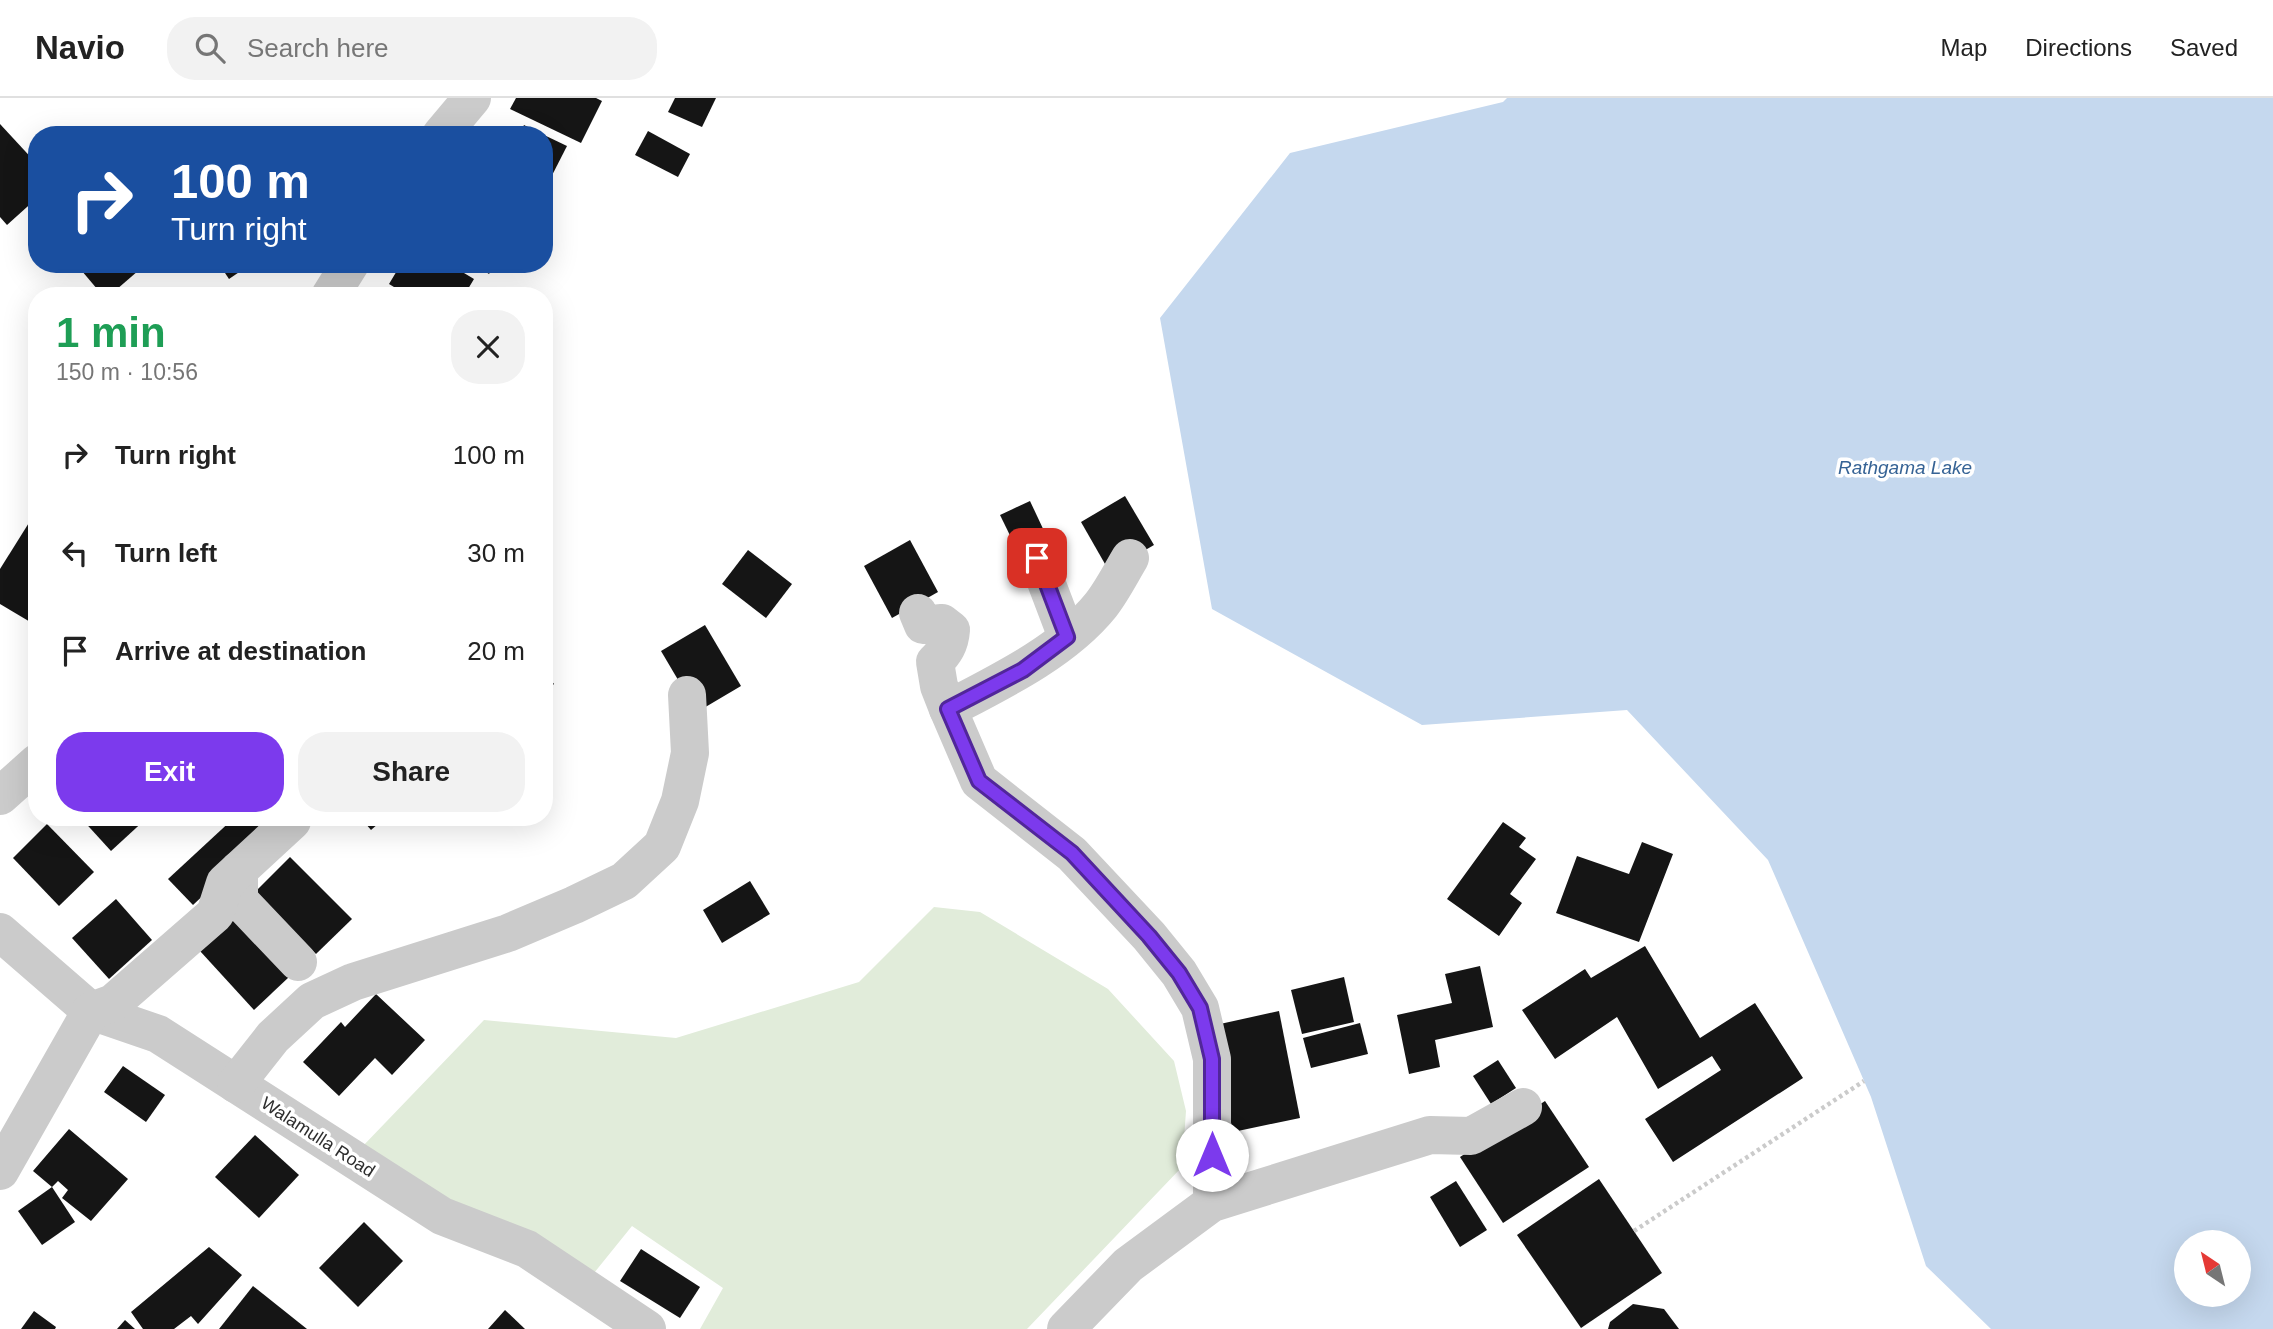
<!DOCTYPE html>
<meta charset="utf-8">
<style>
:root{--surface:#fff;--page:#f2f2f2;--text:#222;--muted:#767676;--line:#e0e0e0;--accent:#7c3aed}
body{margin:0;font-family:Arial,sans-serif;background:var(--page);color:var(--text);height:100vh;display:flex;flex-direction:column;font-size:26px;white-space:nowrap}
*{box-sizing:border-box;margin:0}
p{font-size:23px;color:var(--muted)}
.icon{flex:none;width:38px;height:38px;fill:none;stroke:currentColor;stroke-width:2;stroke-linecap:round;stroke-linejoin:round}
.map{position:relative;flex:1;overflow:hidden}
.drawer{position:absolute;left:28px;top:189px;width:525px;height:539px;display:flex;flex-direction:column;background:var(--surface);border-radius:28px;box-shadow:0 7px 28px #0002}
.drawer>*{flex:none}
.top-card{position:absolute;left:28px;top:28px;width:525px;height:147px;border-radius:28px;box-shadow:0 7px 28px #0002;background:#1a4fa0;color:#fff;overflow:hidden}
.needle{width:46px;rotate:325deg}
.controls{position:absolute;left:2174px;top:1132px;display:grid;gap:14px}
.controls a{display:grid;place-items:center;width:77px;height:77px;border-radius:50%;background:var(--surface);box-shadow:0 7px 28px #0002;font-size:35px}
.pin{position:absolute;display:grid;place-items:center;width:60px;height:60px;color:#fff;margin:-30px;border-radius:14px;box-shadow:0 4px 10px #0006}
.me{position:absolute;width:77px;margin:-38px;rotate:0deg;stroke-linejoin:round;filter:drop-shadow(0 0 5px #0008)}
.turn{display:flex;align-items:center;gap:24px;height:147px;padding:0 28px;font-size:32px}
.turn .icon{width:91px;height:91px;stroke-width:2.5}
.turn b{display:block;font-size:49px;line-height:60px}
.round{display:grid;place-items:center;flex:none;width:74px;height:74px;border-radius:28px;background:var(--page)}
.head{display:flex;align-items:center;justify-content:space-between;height:119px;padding:0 28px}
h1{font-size:42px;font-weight:600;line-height:52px;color:#1e9e55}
.cta{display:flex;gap:14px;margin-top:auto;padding:14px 28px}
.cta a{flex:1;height:80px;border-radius:28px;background:var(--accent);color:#fff;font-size:28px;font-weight:600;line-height:80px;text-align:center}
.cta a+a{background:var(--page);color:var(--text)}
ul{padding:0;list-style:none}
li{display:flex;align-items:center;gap:21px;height:98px;padding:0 28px}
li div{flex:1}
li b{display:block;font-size:26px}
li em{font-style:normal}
header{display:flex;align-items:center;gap:42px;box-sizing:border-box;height:98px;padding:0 35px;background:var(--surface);border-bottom:2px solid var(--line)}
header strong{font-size:33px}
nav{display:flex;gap:38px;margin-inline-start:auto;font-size:24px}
.search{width:490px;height:63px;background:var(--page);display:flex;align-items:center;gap:18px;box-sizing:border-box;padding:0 24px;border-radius:28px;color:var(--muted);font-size:26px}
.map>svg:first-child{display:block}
</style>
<header>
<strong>Navio</strong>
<div class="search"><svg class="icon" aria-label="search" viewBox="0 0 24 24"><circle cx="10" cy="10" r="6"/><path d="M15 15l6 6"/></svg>Search here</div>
<nav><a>Map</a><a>Directions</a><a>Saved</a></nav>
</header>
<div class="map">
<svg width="2273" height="1231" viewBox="0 0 2273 1231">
<rect width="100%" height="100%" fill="#fff"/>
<!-- green -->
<polygon fill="#e1ecda" points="934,809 980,814 1108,891 1174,963 1186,1013 1182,1069 1027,1231 700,1231 723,1190 632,1128 590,1180 450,1106 361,1050 484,922 676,940 859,884"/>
<!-- water -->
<path fill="#c5d8ee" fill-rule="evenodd" d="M1507 0H2273V1231H1991L1926 1168 1871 999 1768 762 1627 612 1422 627 1212 511 1160 220 1290 55 1503 4ZM2186 1144H2238V1197H2186Z"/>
<!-- building -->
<g fill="#151515">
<polygon points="516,0 596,0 602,3 581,45 510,11"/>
<polygon points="675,0 716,0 702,29 668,14"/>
<polygon points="0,26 37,66 37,100 7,127 0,119"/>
<polygon points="524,27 543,37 519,37"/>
<polygon points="648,33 690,56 678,79 635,57"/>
<polygon points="544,37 567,48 544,93"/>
<polygon points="76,166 146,166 109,198 103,198"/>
<polygon points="219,166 251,166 229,181"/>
<polygon points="401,166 413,172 416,166 449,166 474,181 468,191 474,195 473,198 409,198 389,186"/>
<polygon points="474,166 495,166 489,176"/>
<polygon points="1125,398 1154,447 1109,473 1081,424"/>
<polygon points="1030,403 1053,452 1024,466 1000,417"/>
<polygon points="37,412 37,528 0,506 0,471"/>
<polygon points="910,442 938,494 892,520 864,468"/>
<polygon points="748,452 792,486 766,520 722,486"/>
<polygon points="705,527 741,588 697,614 661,553"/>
<polygon points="544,574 554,586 544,594"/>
<polygon points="80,719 148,719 111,753"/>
<polygon points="235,719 265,719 275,730 193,807 168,781"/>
<polygon points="360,719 386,719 371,732"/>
<polygon points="1503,724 1526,740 1519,749 1536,761 1510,796 1522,805 1499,838 1447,801"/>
<polygon points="47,726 94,774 59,808 13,760"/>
<polygon points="1642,744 1673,756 1639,844 1556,815 1577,758 1629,776"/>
<polygon points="290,759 352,821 316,856 254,795"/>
<polygon points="750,783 770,816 722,845 703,812"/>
<polygon points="116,801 152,842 109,881 72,840"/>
<polygon points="235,821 289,879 254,912 200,853"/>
<polygon points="1645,848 1700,940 1755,905 1803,980 1673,1064 1645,1021 1721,972 1712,958 1658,991 1617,919 1555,961 1522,912 1585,871 1591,880"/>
<polygon points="1480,868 1493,929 1435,942 1440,969 1409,976 1397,917 1452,905 1445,876"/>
<polygon points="1344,879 1354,924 1302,936 1291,892"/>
<polygon points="376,896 425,942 392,977 375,960 339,998 303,964 341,924 345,929"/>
<polygon points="1279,913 1300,1020 1233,1034 1211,928"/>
<polygon points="1360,925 1368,956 1311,970 1303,940"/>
<polygon points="1498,962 1516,990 1491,1006 1473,978"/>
<polygon points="123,968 165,997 146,1024 104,994"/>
<polygon points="1545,1003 1589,1069 1503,1125 1460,1059"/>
<polygon points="69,1031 128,1081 91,1123 62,1100 68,1092 58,1083 52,1089 33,1073"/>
<polygon points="255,1037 299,1077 259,1120 215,1079"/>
<polygon points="1599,1081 1662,1175 1581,1230 1517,1137"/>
<polygon points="1456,1083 1487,1132 1460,1149 1430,1099"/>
<polygon points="52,1089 75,1124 42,1147 18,1113"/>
<polygon points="364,1124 403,1163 358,1209 319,1170"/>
<polygon points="209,1149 242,1177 198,1226 191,1218 174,1231 143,1231 131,1214"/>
<polygon points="641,1151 700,1189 680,1220 620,1183"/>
<polygon points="253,1188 307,1231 219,1231"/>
<polygon points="1633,1206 1664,1211 1679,1231 1608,1231 1610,1224"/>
<polygon points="505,1212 525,1231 488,1231"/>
<polygon points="34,1213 56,1229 55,1231 21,1231"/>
<polygon points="125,1222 135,1231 117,1231"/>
</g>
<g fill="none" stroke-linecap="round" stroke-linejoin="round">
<!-- path -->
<polyline stroke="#cbcbcb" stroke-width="4.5" stroke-dasharray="3.5 3.5" stroke-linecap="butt" points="1634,1133 1864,983"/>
<!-- minor -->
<g stroke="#cbcbcb" stroke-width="38">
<polyline points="441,37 472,0"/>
<polyline points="330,198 350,166"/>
<polyline points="1037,460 1067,539"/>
<path d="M1130 460C1121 475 1112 493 1101 507 1064 553 1000 584 948 611L979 683 1072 756 1149 838 1179 875 1200 910 1212 961V1105"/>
<path d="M918 515 923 527 942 525 951 532C950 546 945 554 935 564L939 588 948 611"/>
<polyline points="0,698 37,665"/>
<polyline points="239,772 239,802 298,864"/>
<polyline points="0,834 91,913 158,936 442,1118 527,1151 647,1231"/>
<polyline points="236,986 273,939 312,903 353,884 508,835 574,807 624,783 662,748 680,703 690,655 687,597"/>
<polyline points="0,1073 91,913 113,905 215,816 225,785 292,723 289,719"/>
<polyline points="1066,1231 1128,1167 1212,1105 1430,1037 1471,1038 1523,1009"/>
</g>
</g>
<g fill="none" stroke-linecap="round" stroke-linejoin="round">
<defs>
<polyline id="route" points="1037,460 1067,539 1023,572 948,611 979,683 1072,755 1149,838 1179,875 1200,910 1212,961 1212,1057"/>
</defs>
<!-- route casing -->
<use href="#route" stroke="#51269a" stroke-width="18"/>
<!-- route -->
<use href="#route" stroke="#7c3aed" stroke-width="12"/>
</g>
<g text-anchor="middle" stroke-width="7" stroke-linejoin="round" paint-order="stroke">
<!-- street labels -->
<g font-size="18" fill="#2e2e2e" stroke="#fff">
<text transform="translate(318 1039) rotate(33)" y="6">Walamulla Road</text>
</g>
<!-- water labels -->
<g font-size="19" font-style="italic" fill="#366395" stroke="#fff">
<text x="1905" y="376">Rathgama Lake</text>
</g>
</g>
</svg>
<div class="controls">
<a><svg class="needle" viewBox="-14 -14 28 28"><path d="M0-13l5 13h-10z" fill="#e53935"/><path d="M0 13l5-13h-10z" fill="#767676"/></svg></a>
</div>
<div class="pin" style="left:1037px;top:460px;background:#d93025"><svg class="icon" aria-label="arrive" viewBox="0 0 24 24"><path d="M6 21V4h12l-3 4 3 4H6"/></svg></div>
<svg class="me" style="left:1212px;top:1057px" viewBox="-20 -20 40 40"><circle r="19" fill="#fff"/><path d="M0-13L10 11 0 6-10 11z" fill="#7c3aed"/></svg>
<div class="top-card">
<div class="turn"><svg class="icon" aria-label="right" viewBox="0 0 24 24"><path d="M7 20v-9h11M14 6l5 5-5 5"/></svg><div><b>100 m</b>Turn right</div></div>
</div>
<section class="drawer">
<div class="head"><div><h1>1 min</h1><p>150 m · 10:56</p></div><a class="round"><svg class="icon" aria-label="close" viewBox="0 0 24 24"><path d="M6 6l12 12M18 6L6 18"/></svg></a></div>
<ul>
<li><svg class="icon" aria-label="right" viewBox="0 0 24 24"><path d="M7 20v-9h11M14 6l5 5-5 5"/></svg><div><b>Turn right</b></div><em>100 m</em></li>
<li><svg class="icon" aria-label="left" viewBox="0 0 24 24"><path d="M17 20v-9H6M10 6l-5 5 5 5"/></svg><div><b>Turn left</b></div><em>30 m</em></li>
<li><svg class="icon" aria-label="arrive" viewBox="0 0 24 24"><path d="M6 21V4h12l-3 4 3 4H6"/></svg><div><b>Arrive at destination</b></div><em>20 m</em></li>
</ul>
<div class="cta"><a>Exit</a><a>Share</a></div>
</section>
</div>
